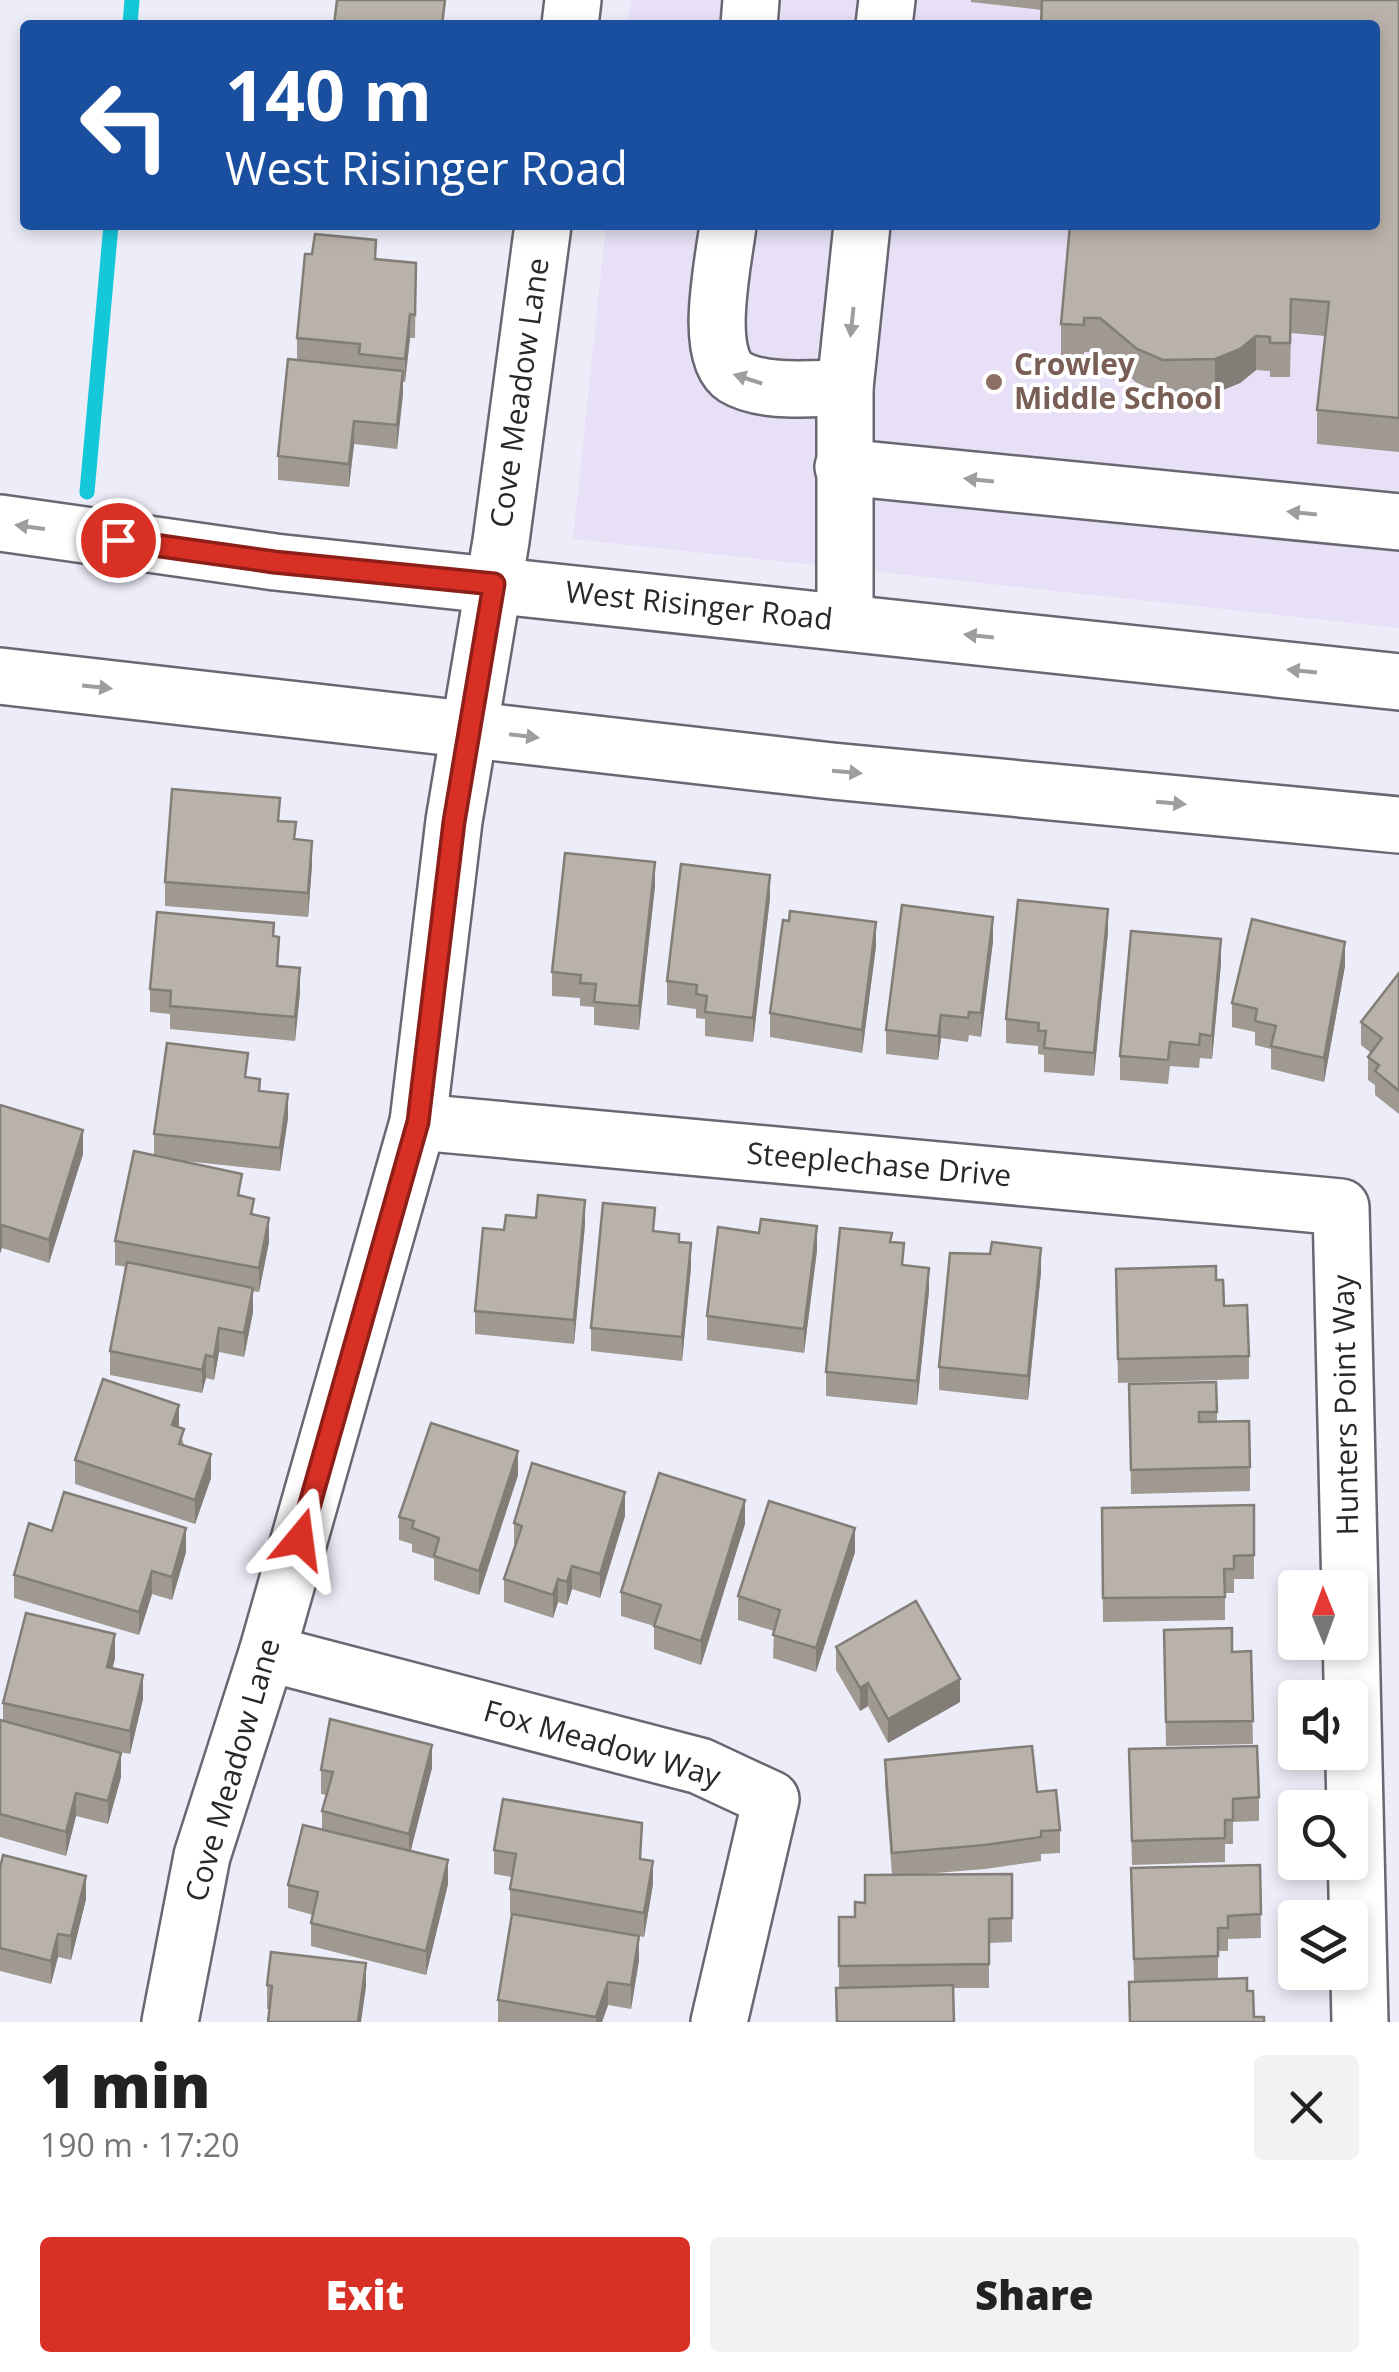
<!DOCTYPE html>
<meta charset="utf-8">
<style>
:root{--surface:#fff;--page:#f2f2f2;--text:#222;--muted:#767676;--accent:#d93025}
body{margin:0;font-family:"Open Sans",sans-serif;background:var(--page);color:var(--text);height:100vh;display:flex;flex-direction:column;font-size:38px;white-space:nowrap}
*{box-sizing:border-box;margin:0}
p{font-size:32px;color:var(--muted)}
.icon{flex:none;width:55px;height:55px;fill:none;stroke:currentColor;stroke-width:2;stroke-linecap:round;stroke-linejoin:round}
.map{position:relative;height:2022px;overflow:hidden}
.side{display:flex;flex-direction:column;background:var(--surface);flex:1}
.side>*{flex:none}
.guide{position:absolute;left:20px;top:20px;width:1360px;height:210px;border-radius:10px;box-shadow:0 5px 15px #0003;background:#1a4fa0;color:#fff;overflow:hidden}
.needle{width:65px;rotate:359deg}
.fabs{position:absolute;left:1278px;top:1570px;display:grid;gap:20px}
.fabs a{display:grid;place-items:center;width:90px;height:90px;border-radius:10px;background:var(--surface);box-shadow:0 5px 15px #0003;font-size:50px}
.pin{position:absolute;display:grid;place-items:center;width:85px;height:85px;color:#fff;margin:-42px;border:5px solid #fff;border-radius:50%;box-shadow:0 2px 10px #0007}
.me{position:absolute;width:110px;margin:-55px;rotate:16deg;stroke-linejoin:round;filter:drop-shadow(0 0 8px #0008)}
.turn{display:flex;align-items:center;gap:35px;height:210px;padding:0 40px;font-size:45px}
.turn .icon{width:130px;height:130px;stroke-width:2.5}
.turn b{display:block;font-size:70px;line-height:85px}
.round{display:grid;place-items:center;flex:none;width:105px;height:105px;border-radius:10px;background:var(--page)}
.summary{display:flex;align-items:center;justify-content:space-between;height:170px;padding:0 40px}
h1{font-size:60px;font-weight:800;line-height:75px}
.action{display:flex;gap:20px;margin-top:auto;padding:20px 40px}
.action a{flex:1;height:115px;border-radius:10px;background:var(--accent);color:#fff;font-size:40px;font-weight:800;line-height:115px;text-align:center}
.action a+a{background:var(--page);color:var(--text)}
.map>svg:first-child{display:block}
</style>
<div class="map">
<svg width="1399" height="2022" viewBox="0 0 1399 2022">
<rect width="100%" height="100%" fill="#ecedf8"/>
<!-- education -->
<polygon fill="#e7e0f6" points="631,0 1399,0 1399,628 573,539 606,225 1375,225 1375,25 628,25"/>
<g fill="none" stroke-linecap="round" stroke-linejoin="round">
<!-- stream -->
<g stroke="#14c8da" stroke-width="15">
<polyline points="130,25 132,0"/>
<polyline points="87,492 111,225"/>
</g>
<defs>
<g id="minor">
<polyline points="570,25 573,0"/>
<polyline points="749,25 751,0"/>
<polyline points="884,25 887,0"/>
<path d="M728 225C724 260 702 356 735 377 763 394 813 388 845 388"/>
<polyline points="843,467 1399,522"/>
<polyline points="845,622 845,388 862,225"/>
<polyline points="418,1122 1341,1207 1360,2022"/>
<polyline points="267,1653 700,1766 771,1799 719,2022"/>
<polyline points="170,2022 202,1856 267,1653 418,1122 454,821 501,541 543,225"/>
</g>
<g id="major">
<polyline points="0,523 275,562 1399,682"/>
<polyline points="0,676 832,771 1399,825"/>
</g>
</defs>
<!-- minor casing -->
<use href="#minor" stroke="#676871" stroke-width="60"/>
<!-- major casing -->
<use href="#major" stroke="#676871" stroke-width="60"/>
<!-- minor -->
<use href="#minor" stroke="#fff" stroke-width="55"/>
<!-- major -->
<use href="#major" stroke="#fff" stroke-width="55"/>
</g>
<!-- wall -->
<g fill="#9f9992">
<polygon points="971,0 1399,0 1399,452 1317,444 1317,410 1325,336 1291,333 1290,377 1270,377 1270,371 1256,370 1240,383 1215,393 1163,394 1137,383 1100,352 1084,352 1084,359 1061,358 1061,324 1375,225 1042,10 971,2"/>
<polygon points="376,259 416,263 415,338 410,338 405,382 403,382 397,449 354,444 349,487 278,480 278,456 297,360 297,338"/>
<polygon points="296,839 312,865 308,917 165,906 165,882"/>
<polygon points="655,886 639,1030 594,1025 594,1007 580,1006 580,998 552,996 552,972"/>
<polygon points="770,898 753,1042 705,1036 705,1019 696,1018 696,1009 667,1005 667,981"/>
<polygon points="1108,932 1094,1076 1044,1072 1044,1055 1038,1054 1038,1046 1006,1043 1006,1019"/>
<polygon points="274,936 279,967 300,992 295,1041 170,1029 170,1014 150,1012 150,989"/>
<polygon points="993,941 981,1037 969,1035 968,1042 941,1038 938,1060 886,1054 886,1030"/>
<polygon points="876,946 862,1053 770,1037 770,1013"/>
<polygon points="1221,963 1212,1059 1200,1058 1199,1068 1170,1066 1168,1084 1120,1080 1120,1056"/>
<polygon points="1345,966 1324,1082 1271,1069 1271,1049 1255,1045 1255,1032 1232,1027 1232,1003"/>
<polygon points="1399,973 1399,1114 1375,1095 1375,1085 1368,1080 1368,1057 1371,1053 1361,1045 1361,1022"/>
<polygon points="248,1078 288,1118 280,1171 175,1160 242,1196 269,1242 259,1292 253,1291 253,1312 244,1357 219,1352 214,1380 206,1378 202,1393 110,1375 110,1351 127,1267 115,1265 115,1241 154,1156 154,1134"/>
<polygon points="0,1105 83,1154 49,1263 2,1248"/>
<polygon points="585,1224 574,1344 475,1334 475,1311 504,1230"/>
<polygon points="655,1231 691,1267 682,1361 591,1351 591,1328"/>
<polygon points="892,1242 904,1265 929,1291 917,1405 826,1396 826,1372"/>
<polygon points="817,1250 804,1353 707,1340 707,1316"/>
<polygon points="1116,1269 1216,1280 1224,1306 1249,1356 1249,1379 1118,1383"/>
<polygon points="1041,1272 1028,1400 939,1390 939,1367"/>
<polygon points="1129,1384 1217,1412 1217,1422 1250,1467 1250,1491 1131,1494"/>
<polygon points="179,1428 184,1445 211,1478 195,1524 75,1484 75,1460"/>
<polygon points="518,1475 479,1595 434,1580 434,1559 412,1552 412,1544 399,1540 399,1517"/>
<polygon points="1254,1505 1254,1579 1234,1579 1234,1593 1225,1593 1225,1620 1103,1622 1102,1508"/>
<polygon points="625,1516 600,1598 572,1589 567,1605 558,1602 553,1618 504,1602 504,1579 515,1547 514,1546 514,1523"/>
<polygon points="745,1524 701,1665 654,1649 654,1626 621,1616 621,1592"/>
<polygon points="52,1531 186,1552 172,1600 152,1594 139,1635 14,1598 14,1575"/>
<polygon points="855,1552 816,1672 773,1658 774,1631 738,1620 738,1596"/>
<polygon points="1164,1630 1232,1652 1251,1651 1253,1744 1166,1746"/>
<polygon points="836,1647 960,1702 888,1743 868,1706 860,1711 836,1670"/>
<polygon points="115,1658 112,1669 143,1699 130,1754 106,1749 121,1777 108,1824 76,1816 66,1856 0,1837 0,1720 3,1721 3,1703"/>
<polygon points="1129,1749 1259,1797 1259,1821 1233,1822 1233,1844 1225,1844 1225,1862 1132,1865"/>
<polygon points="885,1760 1037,1792 1060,1830 1060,1853 1041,1854 1041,1861 985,1869 924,1874 1012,1874 1012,1942 989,1943 989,1988 839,1988 839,1917 855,1917 865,1903 892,1875 885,1784"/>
<polygon points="432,1768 410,1851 448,1884 426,1975 311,1946 311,1923 313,1915 288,1908 288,1885 322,1829 322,1811 327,1795 321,1794 321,1770"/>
<polygon points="494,1850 641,1859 653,1884 644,1937 510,1913 510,1889 512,1877 494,1874"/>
<polygon points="1260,1865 1261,1938 1228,1939 1228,1951 1218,1951 1218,1979 1247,1991 1254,2017 1264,2022 1129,2022 1129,1982 1134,1982 1131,1868"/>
<polygon points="0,1868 86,1899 71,1960 58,1957 51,1984 0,1971"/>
<polygon points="639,1960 631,2009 608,2005 602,2022 498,2022 498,2000"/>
<polygon points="267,1985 366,1987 269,2009 267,2009"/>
</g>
<!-- shaded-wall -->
<g fill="#827d77">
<polygon points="410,314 410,338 405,382 405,359"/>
<polygon points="1256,336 1256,370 1240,383 1215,393 1215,359"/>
<polygon points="403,371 403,395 397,449 397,425"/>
<polygon points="354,421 354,444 349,487 349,464"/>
<polygon points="312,841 312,865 308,917 308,893"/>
<polygon points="655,862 655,886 639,1030 639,1006"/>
<polygon points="770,875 770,898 753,1042 753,1018"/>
<polygon points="1108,909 1108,932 1094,1076 1094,1053"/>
<polygon points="993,917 993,941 981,1037 981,1013"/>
<polygon points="876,922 876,946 862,1053 862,1030"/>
<polygon points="1221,939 1221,963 1212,1059 1212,1036"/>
<polygon points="1345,942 1345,966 1324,1082 1324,1058"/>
<polygon points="300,968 300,992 295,1041 295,1017"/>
<polygon points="941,1015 941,1038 938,1060 938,1036"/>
<polygon points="288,1094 288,1118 280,1171 280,1148"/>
<polygon points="83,1130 83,1154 49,1263 49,1240"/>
<polygon points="585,1200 585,1224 574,1344 574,1320"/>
<polygon points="269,1218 269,1242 259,1292 259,1268"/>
<polygon points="2,1225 2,1248 0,1254 0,1231"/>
<polygon points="817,1226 817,1250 804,1353 804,1329"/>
<polygon points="691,1243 691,1267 682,1361 682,1337"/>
<polygon points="1041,1248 1041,1272 1028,1400 1028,1376"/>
<polygon points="929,1268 929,1291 917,1405 917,1381"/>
<polygon points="253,1288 253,1312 244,1357 244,1333"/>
<polygon points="219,1328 219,1352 214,1380 214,1357"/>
<polygon points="206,1355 206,1378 202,1393 202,1370"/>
<polygon points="179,1405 179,1428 172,1425"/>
<polygon points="518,1451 518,1475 479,1595 479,1571"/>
<polygon points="211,1454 211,1478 195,1524 195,1500"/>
<polygon points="625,1492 625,1516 600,1598 600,1574"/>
<polygon points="745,1500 745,1524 701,1665 701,1641"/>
<polygon points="186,1528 186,1552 172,1600 172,1577"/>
<polygon points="855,1528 855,1552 816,1672 816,1648"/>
<polygon points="572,1566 572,1589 567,1605 567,1582"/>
<polygon points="152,1571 152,1594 139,1635 139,1612"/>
<polygon points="558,1579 558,1602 553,1618 553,1595"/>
<polygon points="115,1634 115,1658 107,1691 107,1667"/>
<polygon points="143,1675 143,1699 130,1754 130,1731"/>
<polygon points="960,1679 960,1702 888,1743 888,1719"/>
<polygon points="868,1683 868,1706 860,1711 860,1688"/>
<polygon points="432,1745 432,1768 409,1858 409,1834"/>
<polygon points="121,1753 121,1777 108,1824 108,1801"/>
<polygon points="76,1793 76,1816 66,1856 66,1832"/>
<polygon points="448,1860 448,1884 426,1975 426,1951"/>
<polygon points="653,1861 653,1884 644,1937 644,1913"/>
<polygon points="86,1876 86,1899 71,1960 71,1936"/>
<polygon points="58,1934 58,1957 51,1984 51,1961"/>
<polygon points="639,1936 639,1960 631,2009 631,1985"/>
<polygon points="366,1963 366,1987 361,2022 358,2022"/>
<polygon points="608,1982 608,2005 602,2022 596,2022 596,2017"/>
</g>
<!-- building -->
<g fill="#b9b2aa" stroke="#827d77" stroke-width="2.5">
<polygon points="337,0 445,0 442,25 334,25"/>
<polygon points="1042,0 1399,0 1399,418 1317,410 1329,302 1291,299 1290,343 1270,343 1270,337 1256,336 1240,349 1215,359 1163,360 1137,349 1100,318 1084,318 1084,325 1061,324 1070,225 1375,225 1375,25 1041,25"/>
<polygon points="315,234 376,240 375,259 416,263 415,315 410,314 405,359 359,354 360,344 297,338 305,254 312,254"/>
<polygon points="288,359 403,371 397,425 354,421 349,464 278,456"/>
<polygon points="172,789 280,798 278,821 296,822 294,839 312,841 308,893 165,882"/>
<polygon points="565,853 655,862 639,1006 594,1002 596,984 580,983 581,975 552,972"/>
<polygon points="681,864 770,875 753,1018 705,1012 707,996 696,994 697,985 667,981"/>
<polygon points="1018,900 1108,909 1094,1053 1044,1048 1046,1031 1038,1031 1039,1023 1006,1019"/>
<polygon points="902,905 993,917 981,1013 969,1012 968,1018 941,1015 938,1036 886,1030"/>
<polygon points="790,911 876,922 862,1030 770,1013 783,920 789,921"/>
<polygon points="157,912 274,923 273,936 279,937 277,966 300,968 295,1017 170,1006 171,991 150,989"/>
<polygon points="1252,919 1345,942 1324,1058 1271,1046 1276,1026 1255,1021 1257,1009 1232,1003"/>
<polygon points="1131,931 1221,939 1212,1036 1200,1034 1199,1045 1170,1042 1168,1060 1120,1056"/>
<polygon points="1399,973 1399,1091 1375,1071 1379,1065 1368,1057 1382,1038 1361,1022"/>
<polygon points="167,1043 248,1053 245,1077 260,1079 259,1091 288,1094 280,1148 154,1134"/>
<polygon points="0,1105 83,1130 49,1240 2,1225 0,1231"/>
<polygon points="134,1151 242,1174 238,1195 254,1199 251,1214 269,1218 259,1268 115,1241"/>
<polygon points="538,1195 585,1200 574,1320 475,1311 483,1228 504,1230 506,1215 536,1218"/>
<polygon points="603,1203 655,1208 653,1231 679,1234 679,1242 691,1243 682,1337 591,1328"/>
<polygon points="761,1219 817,1226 804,1329 707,1316 718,1227 759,1233"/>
<polygon points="840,1228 892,1233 890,1242 904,1243 902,1265 929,1268 917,1381 826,1372"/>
<polygon points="992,1242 1041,1248 1028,1376 939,1367 950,1253 990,1254"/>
<polygon points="127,1262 253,1288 244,1333 219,1328 214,1357 206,1355 202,1370 110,1351"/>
<polygon points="1216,1266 1216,1280 1223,1280 1224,1306 1247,1305 1249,1356 1118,1359 1116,1269"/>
<polygon points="103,1379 179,1405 172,1425 184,1429 179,1444 211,1454 195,1500 75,1460"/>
<polygon points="1216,1382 1217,1412 1199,1412 1199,1422 1249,1421 1250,1467 1131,1470 1129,1384"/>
<polygon points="431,1423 518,1451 479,1571 434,1556 439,1538 412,1528 414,1521 399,1517"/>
<polygon points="532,1463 625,1492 600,1574 572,1566 567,1582 558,1579 553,1595 504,1579 522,1526 514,1523"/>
<polygon points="659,1473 745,1500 701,1641 654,1626 661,1605 621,1592"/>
<polygon points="64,1492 186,1528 172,1577 152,1571 139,1612 14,1575 29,1523 52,1531"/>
<polygon points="769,1501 855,1528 816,1648 773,1635 780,1610 738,1596"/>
<polygon points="1254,1505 1254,1555 1234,1556 1234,1569 1224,1569 1225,1597 1103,1598 1102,1508"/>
<polygon points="916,1601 960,1679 888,1719 868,1683 860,1688 836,1647"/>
<polygon points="26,1613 115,1634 107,1667 143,1675 130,1731 3,1703"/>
<polygon points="1232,1628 1232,1652 1251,1651 1253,1721 1166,1722 1164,1630"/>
<polygon points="330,1719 432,1745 409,1834 322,1811 333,1772 321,1770"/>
<polygon points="0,1720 121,1753 108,1801 76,1793 66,1832 0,1814"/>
<polygon points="1032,1746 1037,1792 1056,1790 1060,1830 1041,1831 1041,1837 985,1845 892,1853 885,1760"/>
<polygon points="1257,1746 1259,1797 1233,1799 1233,1820 1225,1820 1225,1838 1132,1841 1129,1749"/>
<polygon points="503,1799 642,1823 640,1859 653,1861 644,1913 510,1889 516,1854 494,1850"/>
<polygon points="303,1825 448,1860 426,1951 311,1923 318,1892 288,1885"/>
<polygon points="3,1855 86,1876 71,1936 58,1934 51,1961 0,1948 0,1868"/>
<polygon points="1260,1865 1261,1914 1228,1916 1228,1928 1218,1928 1218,1956 1134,1959 1131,1868"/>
<polygon points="1012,1874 1012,1918 989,1919 989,1964 839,1966 839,1917 855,1917 855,1902 865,1903 865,1875"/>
<polygon points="512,1914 639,1936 631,1985 608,1982 596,2017 498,2000"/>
<polygon points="271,1952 366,1963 358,2022 268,2022 272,1986 267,1985"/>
<polygon points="1247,1978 1247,1991 1253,1991 1254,2017 1264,2017 1264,2022 1130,2022 1129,1982"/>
<polygon points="953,1985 954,2022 837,2022 836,1988"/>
</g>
<!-- one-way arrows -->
<defs><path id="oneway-solid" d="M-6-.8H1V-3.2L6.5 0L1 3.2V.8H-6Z" transform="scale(2.5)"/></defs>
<g fill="#9e9ea0">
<use href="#oneway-solid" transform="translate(852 322) rotate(96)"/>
<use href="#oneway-solid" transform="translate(748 379) rotate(-162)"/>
<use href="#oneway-solid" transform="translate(979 480) rotate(-174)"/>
<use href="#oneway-solid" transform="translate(1302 513) rotate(-174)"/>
<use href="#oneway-solid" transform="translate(30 527) rotate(-172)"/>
<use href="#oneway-solid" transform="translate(979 636) rotate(-174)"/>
<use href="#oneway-solid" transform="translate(1302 671) rotate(-174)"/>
<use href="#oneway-solid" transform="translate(97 687) rotate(6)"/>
<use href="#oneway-solid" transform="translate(524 736) rotate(7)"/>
<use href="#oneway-solid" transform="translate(847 772) rotate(5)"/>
<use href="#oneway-solid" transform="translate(1171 803) rotate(5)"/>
</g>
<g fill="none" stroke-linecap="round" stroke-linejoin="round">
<defs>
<polyline id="route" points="118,540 274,562 494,584 454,822 418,1122 300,1539"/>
</defs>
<!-- route casing -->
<use href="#route" stroke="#8d1f18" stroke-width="25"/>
<!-- route -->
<use href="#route" stroke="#d93025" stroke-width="18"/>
</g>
<!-- markers -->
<circle fill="#8d6e63" stroke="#fff" stroke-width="4" cx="994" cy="382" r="10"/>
<g text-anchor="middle" stroke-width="8" stroke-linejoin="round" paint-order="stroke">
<!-- education labels -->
<g font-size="30" font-weight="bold" fill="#785e54" stroke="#fff" text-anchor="start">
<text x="1014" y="375">Crowley<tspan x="1014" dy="34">Middle School</tspan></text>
</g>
<!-- street labels -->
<g font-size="30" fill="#27282c" stroke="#fff">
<text transform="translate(520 393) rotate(-82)" y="10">Cove Meadow Lane</text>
<text transform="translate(699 606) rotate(6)" y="10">West Risinger Road</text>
<text transform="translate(879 1165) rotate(5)" y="10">Steeplechase Drive</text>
<text transform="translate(1346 1405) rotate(-91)" y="10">Hunters Point Way</text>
<text transform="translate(602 1744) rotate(16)" y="10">Fox Meadow Way</text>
<text transform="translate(233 1770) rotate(-74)" y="10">Cove Meadow Lane</text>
</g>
</g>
</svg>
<div class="fabs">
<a><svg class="needle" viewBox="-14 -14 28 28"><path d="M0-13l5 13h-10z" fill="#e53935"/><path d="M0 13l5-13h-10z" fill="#767676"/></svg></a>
<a><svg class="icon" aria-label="sound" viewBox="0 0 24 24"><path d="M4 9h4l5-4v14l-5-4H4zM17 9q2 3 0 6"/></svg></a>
<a><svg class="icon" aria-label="search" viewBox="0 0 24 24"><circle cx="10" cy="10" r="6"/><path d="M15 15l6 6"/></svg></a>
<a><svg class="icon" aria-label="layers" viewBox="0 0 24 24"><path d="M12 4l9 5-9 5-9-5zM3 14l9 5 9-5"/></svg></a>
</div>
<div class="pin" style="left:118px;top:540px;background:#d93025"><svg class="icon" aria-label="arrive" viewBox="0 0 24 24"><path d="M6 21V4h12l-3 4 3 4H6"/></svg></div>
<svg class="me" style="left:300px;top:1539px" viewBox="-20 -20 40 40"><path d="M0-17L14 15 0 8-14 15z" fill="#d93025" stroke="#fff" stroke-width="4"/></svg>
<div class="guide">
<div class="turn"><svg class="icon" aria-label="left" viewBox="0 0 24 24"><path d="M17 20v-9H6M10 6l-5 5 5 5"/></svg><div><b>140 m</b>West Risinger Road</div></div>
</div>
</div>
<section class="side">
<div class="summary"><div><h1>1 min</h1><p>190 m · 17:20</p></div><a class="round"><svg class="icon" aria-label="close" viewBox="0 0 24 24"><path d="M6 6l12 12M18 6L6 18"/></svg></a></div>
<div class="action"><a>Exit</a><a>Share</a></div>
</section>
